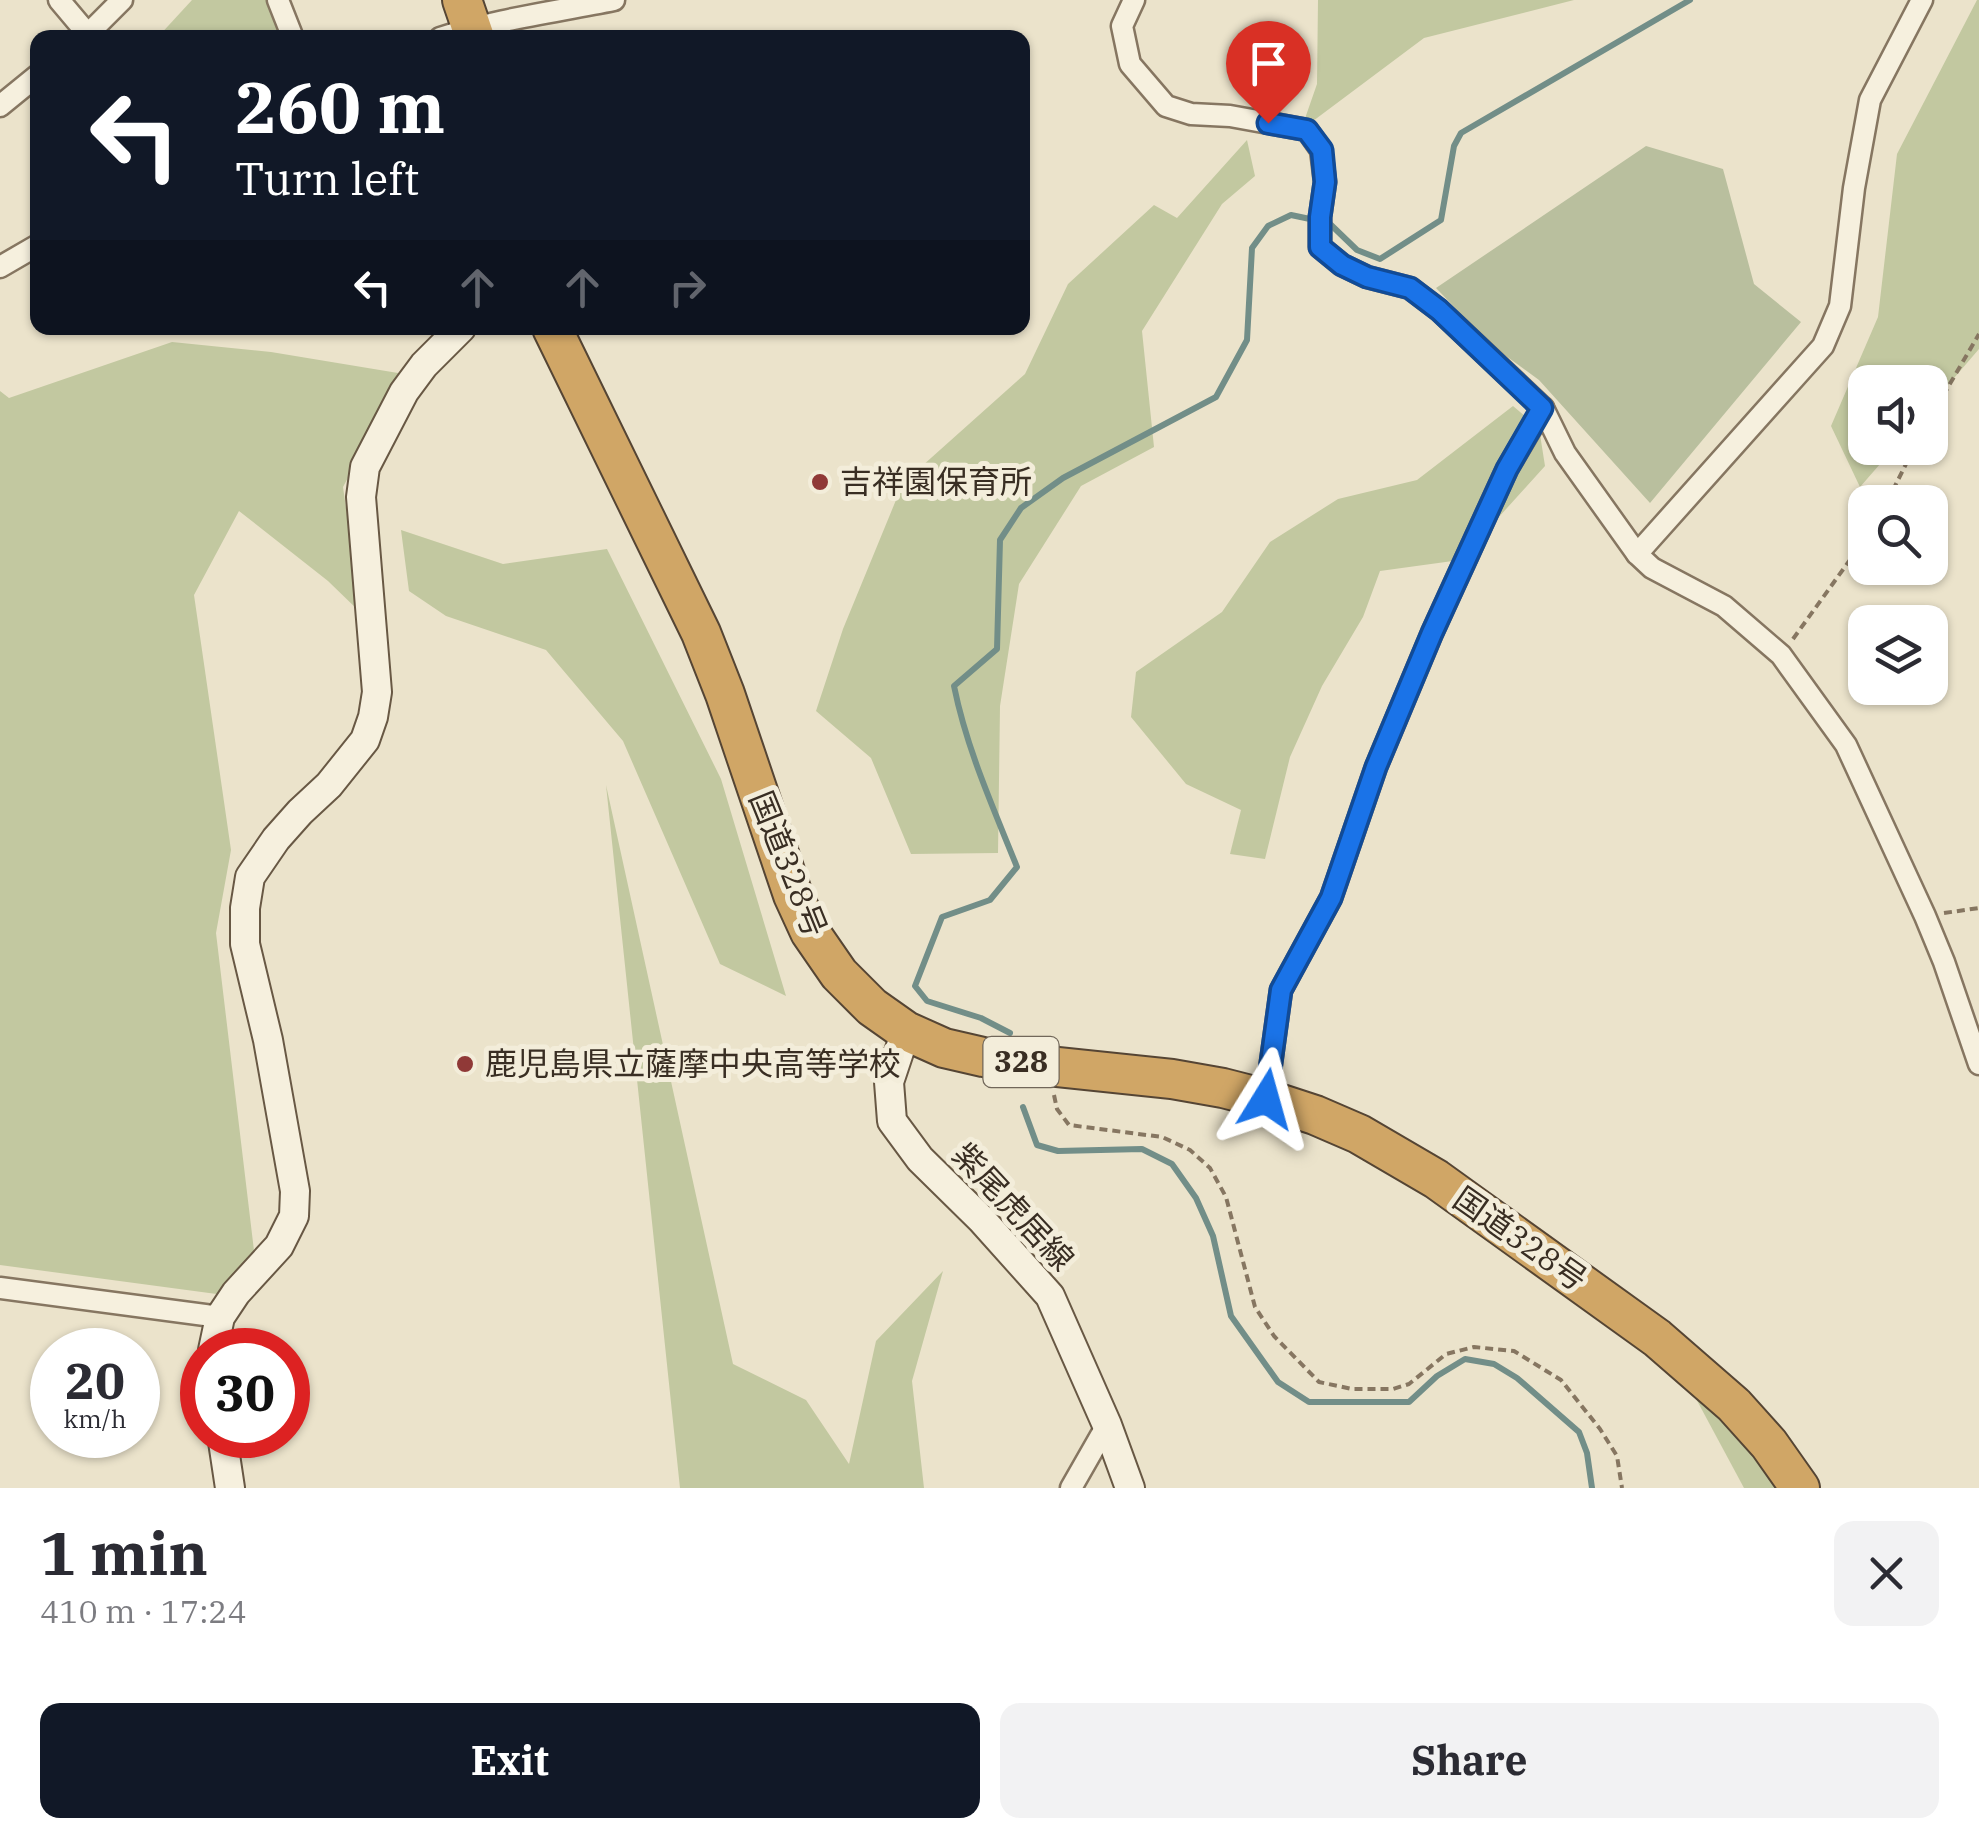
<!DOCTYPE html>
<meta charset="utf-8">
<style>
:root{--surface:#fff;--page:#f2f2f3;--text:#2b2b33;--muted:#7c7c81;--accent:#111827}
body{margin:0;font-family:"IBM Plex Serif","Noto Sans JP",serif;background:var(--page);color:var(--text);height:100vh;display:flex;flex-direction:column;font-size:38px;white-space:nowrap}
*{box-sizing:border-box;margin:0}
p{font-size:32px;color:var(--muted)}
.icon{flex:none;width:55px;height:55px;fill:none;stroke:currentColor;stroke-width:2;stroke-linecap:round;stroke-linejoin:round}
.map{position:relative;height:1488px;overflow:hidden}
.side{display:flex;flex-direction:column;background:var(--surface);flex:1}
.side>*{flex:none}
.guide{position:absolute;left:30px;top:30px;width:1000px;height:305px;border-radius:20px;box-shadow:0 2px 8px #0004;background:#111827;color:#fff;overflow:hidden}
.controls{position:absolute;left:1848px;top:365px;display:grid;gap:20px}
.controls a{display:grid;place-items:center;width:100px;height:100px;border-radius:20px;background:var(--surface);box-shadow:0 2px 8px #0004;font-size:50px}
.speed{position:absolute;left:30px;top:1328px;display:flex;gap:20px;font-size:50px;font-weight:700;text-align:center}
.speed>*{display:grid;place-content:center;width:130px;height:130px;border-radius:50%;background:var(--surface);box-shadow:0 2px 8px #0004;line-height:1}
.speed small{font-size:25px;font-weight:400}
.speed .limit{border:15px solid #d22;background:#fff;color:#111}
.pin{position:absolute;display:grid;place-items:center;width:85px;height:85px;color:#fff;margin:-102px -42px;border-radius:50% 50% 50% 0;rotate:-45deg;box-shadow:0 0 10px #0007}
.pin .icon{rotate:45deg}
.me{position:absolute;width:110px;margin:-55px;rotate:8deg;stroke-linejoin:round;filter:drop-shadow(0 0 8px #0008)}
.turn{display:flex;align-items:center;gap:35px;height:210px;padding:0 40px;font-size:45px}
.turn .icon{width:130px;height:130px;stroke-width:2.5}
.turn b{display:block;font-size:70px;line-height:85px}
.lanes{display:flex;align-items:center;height:95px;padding:0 40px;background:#0003;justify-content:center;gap:50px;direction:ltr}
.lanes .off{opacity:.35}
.round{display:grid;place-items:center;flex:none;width:105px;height:105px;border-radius:20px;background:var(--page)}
.summary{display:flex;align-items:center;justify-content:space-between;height:170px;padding:0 40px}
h1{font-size:60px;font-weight:800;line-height:75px}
.action{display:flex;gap:20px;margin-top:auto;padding:20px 40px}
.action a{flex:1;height:115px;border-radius:20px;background:var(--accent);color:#fff;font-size:40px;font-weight:800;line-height:115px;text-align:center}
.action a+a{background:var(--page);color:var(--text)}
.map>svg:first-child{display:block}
</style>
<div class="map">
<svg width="1979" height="1488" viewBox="0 0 1979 1488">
<rect width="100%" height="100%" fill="#ebe3cb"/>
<!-- green -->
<g fill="#c2c8a0">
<polygon points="192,0 278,0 293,38 157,38"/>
<polygon points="1318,0 1574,0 1424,38 1301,130 1317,84"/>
<polygon points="1977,0 1979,0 1979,349 1930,406 1930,382 1865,382 1865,448 1894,448 1860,487 1831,426 1878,317 1897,154"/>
<polygon points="1247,140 1255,176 1222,204 1142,331 1154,447 1081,486 1019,584 1000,706 998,853 911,854 871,758 816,711 843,629 903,483 1025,374 1068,284 1154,205 1177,218"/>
<polygon points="172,342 271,352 404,374 343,487 361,613 328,581 239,511 194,595 231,850 216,933 255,1259 224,1295 0,1265 0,391 9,398"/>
<polygon points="1513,406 1539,428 1545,466 1460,560 1380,571 1363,617 1322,686 1290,757 1265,859 1230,854 1241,810 1186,784 1131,717 1136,672 1222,612 1270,542 1338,499 1417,480"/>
<polygon points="401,530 503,564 607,549 721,779 786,996 720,964 623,741 546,650 446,616 409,591"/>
<polygon points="606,785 733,1364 806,1400 849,1464 876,1341 943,1271 912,1381 924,1488 680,1488"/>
<polygon points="1698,1391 1785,1488 1744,1488 1694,1395"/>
</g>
<!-- cemetery -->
<polygon fill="#b9bf9e" points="1646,146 1723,169 1754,284 1801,322 1650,503 1539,380 1491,345 1436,288"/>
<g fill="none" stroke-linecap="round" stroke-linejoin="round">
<!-- stream -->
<g stroke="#728e88" stroke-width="6">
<path d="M1010 1033 981 1018 927 1001 915 986 942 917 990 900 1017 867C993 807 967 750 954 686L997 649 1000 540 1021 508 1063 478 1216 397 1247 340 1252 248 1268 226 1291 215 1329 223 1357 250 1380 259 1441 220 1454 146 1461 133 1690 0"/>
<polyline points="1023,1107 1037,1145 1058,1151 1142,1149 1172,1164 1196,1198 1213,1236 1231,1316 1278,1382 1309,1402 1409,1402 1437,1376 1465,1359 1494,1364 1517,1378 1579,1432 1587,1453 1592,1488"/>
</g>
<defs>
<g id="street">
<polyline points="59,0 91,38"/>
<polyline points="278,0 293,38"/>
<polyline points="1134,0 1122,26 1130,64 1166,106 1191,114 1230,116 1307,130 1321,150 1325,182 1320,217 1320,247 1342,265 1367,277 1410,288 1439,310 1543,408 1565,453 1637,554 1652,568 1724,606 1781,655 1846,745 1925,916 1944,962 1979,1064"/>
<polyline points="84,38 122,0"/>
<path d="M440 38C497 19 555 12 614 0"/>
<polyline points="0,106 38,75"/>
<polyline points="0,267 38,245"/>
<polyline points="1637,554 1823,346 1840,306 1854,188 1870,100 1922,0"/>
<polyline points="1266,1099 1281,990 1331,898 1376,767 1432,633 1507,469 1543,408"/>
<polyline points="0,1288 220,1317"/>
<polyline points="1071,1488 1107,1425"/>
</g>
<g id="secondary">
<polyline points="906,1031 889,1082 892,1121 920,1159 981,1219 1050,1296 1107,1425 1130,1488"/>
<polyline points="213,1350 220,1317 236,1293 279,1246 294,1216 295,1191 268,1040 245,944 245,908 250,877 276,839 300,812 329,785 365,740 373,717 377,692 361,497 365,467 404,392 424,365 461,328"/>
<polyline points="222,1435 230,1488"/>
</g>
<g id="highway">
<polyline points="462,0 475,38"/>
<polyline points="552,328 701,633 725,694 793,895 810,932 839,974 872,1007 906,1031 944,1048 983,1057 1048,1066 1172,1079 1223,1088 1266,1099 1315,1115 1359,1134 1436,1179 1657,1338 1734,1405 1769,1444 1800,1488"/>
</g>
</defs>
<!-- street casing -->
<use href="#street" stroke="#867661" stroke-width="25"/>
<!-- secondary casing -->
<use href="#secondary" stroke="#685844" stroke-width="32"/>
<!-- highway casing -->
<use href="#highway" stroke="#554534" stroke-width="42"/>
<!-- path -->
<g stroke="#867661" stroke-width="4" stroke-dasharray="8 5" stroke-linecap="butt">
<polyline points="1930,418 1979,334"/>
<polyline points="1887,502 1914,448"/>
<polyline points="1793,639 1865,539"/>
<polyline points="1944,913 1979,908"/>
<polyline points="1054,1095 1057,1109 1069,1125 1162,1137 1190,1150 1210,1168 1226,1197 1255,1307 1274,1336 1319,1382 1352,1389 1393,1389 1409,1384 1446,1354 1474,1347 1514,1351 1561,1380 1600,1429 1617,1456 1622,1488"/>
</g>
<!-- street -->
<use href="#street" stroke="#f6f0de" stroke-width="20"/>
<!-- secondary -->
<use href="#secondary" stroke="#f6f0de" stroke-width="28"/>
<!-- highway -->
<use href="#highway" stroke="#d0a666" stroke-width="38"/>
</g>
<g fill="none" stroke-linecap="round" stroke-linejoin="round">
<defs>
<polyline id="route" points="1266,1099 1281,990 1331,898 1376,767 1432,633 1507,469 1542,408 1439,310 1410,288 1367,277 1342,265 1320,247 1320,217 1325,182 1322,150 1307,130 1268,123"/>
</defs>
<!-- route casing -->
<use href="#route" stroke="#114b97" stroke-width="25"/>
<!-- route -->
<use href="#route" stroke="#1a73e8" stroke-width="18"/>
</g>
<!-- markers -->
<g fill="#903937" stroke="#f3edda" stroke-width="4">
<circle cx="820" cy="482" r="10"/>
<circle cx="465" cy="1064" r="10"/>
</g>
<g text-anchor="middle" stroke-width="10" stroke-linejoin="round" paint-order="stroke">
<!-- shield labels -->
<rect fill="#f3edda" stroke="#71675a" stroke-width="2.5" x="983.5" y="1037" width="75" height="50" rx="8"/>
<g font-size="30" font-weight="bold" fill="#392e23">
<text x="1021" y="1072">328</text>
</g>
<!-- poi labels -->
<g font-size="32" fill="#392e23" stroke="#f3edda" text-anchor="start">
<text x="840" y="493">吉祥園保育所</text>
<text x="485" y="1075">鹿児島県立薩摩中央高等学校</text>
</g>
<!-- street labels -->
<g font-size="32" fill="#392e23" stroke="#f3edda">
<text transform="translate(788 864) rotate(68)" y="11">国道328号</text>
<text transform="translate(1013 1207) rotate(47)" y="11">紫尾虎居線</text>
<text transform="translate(1520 1239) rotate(35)" y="11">国道328号</text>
</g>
</g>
</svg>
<div class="controls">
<a><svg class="icon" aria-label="sound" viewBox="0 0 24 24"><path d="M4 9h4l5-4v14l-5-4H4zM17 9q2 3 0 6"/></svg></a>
<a><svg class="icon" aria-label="search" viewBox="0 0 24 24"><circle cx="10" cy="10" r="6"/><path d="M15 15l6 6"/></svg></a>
<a><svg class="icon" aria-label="layers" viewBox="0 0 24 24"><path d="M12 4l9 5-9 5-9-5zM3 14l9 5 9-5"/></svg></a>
</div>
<div class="speed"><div>20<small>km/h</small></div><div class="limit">30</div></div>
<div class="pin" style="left:1268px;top:123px;background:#d93025"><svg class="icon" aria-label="arrive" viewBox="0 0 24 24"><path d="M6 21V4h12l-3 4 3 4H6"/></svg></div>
<svg class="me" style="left:1266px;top:1099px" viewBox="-20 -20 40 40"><path d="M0-17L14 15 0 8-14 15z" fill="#1a73e8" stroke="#fff" stroke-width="4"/></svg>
<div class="guide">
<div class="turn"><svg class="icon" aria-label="left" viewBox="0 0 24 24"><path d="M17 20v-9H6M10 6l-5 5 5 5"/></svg><div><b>260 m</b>Turn left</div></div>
<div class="lanes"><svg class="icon" aria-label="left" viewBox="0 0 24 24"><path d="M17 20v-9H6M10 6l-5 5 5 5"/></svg><svg class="icon off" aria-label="ahead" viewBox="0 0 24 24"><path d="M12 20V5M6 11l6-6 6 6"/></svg><svg class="icon off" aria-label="ahead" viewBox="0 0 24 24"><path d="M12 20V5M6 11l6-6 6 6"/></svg><svg class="icon off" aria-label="right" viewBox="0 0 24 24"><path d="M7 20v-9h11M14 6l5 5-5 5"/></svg></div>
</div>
</div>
<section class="side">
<div class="summary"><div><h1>1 min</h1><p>410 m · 17:24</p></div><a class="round"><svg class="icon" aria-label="close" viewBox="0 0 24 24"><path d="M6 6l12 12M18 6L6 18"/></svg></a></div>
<div class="action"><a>Exit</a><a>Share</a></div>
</section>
